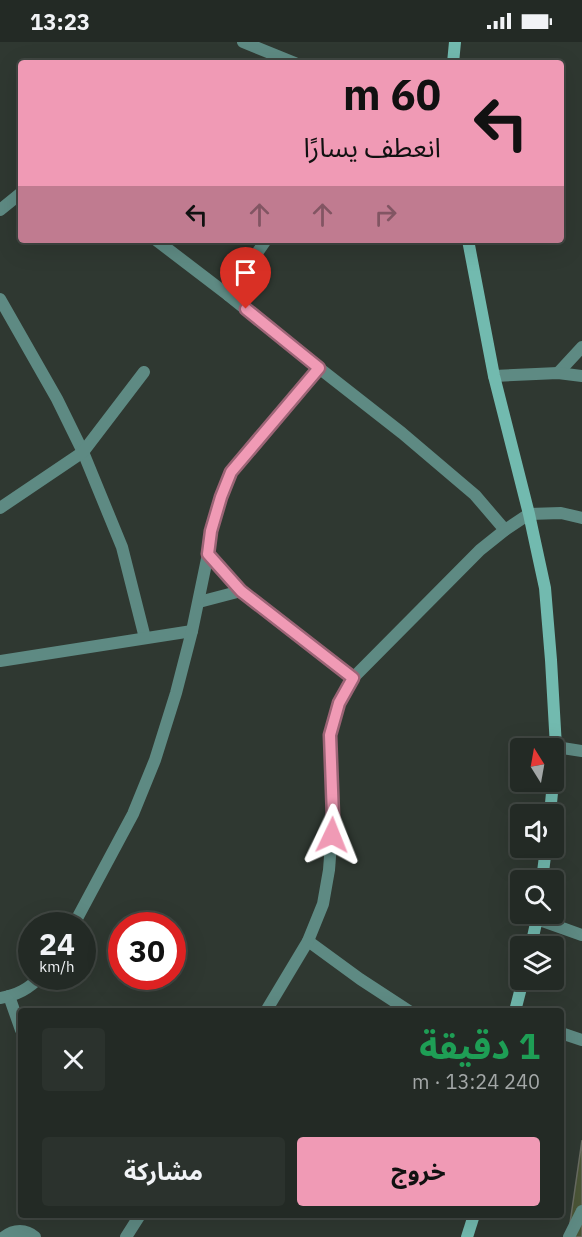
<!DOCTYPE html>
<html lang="ar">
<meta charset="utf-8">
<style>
:root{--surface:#232a25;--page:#2b322d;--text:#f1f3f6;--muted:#a3a7a7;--line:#404642;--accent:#f09ab5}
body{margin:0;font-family:"IBM Plex Sans","Noto Sans Arabic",sans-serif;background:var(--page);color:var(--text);direction:rtl;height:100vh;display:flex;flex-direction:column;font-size:22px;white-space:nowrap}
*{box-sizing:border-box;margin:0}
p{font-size:20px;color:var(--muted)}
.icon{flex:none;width:33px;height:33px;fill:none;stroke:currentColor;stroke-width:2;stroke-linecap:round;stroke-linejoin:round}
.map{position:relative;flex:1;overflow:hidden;direction:ltr}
.panel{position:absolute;left:18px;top:966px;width:546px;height:210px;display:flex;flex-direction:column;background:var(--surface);border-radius:6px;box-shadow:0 6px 24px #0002,0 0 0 2px var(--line);direction:rtl}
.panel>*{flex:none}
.top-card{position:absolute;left:18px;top:18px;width:546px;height:183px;border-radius:6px;box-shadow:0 6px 24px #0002,0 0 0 2px var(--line);direction:rtl;background:#f09ab5;color:#111;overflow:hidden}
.needle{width:39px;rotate:349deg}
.tools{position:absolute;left:510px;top:696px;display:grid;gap:12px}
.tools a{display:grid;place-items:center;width:54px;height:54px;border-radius:6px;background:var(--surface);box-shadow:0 6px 24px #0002,0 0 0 2px var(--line);font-size:30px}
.speed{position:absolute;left:18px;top:870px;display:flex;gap:12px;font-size:30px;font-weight:700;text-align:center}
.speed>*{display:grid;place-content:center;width:78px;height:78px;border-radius:50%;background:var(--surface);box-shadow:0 6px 24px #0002,0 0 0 2px var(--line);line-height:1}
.speed small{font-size:15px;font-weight:400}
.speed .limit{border:9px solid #d22;background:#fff;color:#111}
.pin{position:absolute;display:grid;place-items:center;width:51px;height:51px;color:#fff;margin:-62px -26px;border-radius:50% 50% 50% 0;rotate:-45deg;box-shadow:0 0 6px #0007}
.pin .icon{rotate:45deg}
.me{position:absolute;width:66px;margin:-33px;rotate:2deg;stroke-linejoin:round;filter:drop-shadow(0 0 4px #0008)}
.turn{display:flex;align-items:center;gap:21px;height:126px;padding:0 24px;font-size:27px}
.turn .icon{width:78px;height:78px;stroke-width:2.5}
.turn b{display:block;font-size:42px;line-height:51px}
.lanes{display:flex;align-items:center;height:57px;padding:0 24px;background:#0003;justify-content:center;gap:30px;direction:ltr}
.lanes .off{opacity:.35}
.round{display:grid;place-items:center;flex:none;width:63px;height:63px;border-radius:6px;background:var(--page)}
.head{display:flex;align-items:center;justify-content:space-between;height:102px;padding:0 24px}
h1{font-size:36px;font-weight:700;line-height:45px;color:#1e9e55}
.action{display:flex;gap:12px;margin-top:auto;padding:12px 24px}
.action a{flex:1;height:69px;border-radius:6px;background:var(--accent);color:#111;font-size:24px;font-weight:700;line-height:69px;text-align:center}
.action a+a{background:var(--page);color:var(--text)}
.status{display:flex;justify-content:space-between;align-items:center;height:42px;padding:0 30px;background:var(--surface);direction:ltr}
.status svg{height:16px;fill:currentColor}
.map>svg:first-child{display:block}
</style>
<div class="status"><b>13:23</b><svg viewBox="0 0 49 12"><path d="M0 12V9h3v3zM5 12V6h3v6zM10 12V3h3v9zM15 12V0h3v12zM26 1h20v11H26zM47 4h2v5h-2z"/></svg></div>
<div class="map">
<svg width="582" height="1195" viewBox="0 0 582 1195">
<rect width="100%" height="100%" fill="#2f3831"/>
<!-- building -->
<polygon fill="#4a5436" stroke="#686b61" stroke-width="1.5" points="582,1098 582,1195 568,1195"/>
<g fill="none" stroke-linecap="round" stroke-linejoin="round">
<!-- street -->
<g stroke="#5e8a83" stroke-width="12">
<polyline points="243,0 295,21"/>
<polyline points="0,168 21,151"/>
<polyline points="156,198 228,253 319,326 402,391 475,453 505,488"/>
<polyline points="228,253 266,198"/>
<polyline points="0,257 57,357 83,410 122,505 145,596"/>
<polyline points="558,331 582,305"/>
<polyline points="494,334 558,331 582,334"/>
<polyline points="0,466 83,410 144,330"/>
<polyline points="208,512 241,549 353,636"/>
<polyline points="199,560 241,549"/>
<polyline points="0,619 192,589"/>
<polyline points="556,705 582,709"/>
<polyline points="537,877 582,893"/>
<polyline points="73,884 133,772 155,718 176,651 192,589 208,512 211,489 221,455 231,430 319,326"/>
<polyline points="308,899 360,937 409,969"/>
<polyline points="9,954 21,988"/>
<path d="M0 956C17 953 29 947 41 934"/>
<polyline points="266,969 308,899 323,862 329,828 333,775 330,693 339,661 353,636 480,508 505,488 529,472 561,471 582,476"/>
<polyline points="561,991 582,998"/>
<path d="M4 1195C14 1187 26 1187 35 1195"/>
<polyline points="126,1195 140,1173"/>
<polyline points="569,1195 582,1169"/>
</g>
<!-- secondary -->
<g stroke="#72baaf" stroke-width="12">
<polyline points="453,21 455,0"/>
<polyline points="468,198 494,334 529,472 545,546 551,618 556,705 554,735"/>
<polyline points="550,772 553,740"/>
<polyline points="542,838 546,806"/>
<polyline points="531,904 538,872"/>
<polyline points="515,969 523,938"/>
<polyline points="467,1195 474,1173"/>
</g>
</g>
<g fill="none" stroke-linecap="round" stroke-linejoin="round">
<defs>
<polyline id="route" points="246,267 319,326 231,430 221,455 211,489 208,512 241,549 353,636 339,661 330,693 333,775 332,793"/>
</defs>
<!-- route casing -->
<use href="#route" stroke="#9c6476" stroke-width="15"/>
<!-- route -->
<use href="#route" stroke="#f09ab5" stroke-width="10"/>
</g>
</svg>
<div class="tools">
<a><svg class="needle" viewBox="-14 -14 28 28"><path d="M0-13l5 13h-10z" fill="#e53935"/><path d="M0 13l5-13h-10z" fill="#a3a7a7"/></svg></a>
<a><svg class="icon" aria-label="sound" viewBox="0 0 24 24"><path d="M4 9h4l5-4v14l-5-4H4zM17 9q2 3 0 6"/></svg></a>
<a><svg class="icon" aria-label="search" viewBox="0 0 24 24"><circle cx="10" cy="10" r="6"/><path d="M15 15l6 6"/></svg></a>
<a><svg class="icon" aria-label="layers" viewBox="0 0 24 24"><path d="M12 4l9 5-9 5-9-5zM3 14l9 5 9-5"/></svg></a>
</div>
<div class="speed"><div>24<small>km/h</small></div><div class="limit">30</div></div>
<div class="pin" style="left:246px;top:267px;background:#d93025"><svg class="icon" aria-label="arrive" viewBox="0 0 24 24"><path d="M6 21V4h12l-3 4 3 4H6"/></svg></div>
<svg class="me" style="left:332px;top:793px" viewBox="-20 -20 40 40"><path d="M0-17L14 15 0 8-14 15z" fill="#f09ab5" stroke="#fff" stroke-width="4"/></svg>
<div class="top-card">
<div class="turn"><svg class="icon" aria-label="left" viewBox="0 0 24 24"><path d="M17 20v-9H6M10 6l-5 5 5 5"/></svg><div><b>60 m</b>انعطف يسارًا</div></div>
<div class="lanes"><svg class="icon" aria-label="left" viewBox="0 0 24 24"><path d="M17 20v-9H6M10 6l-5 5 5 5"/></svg><svg class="icon off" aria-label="ahead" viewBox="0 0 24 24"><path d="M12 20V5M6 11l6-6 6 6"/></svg><svg class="icon off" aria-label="ahead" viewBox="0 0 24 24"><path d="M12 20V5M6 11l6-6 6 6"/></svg><svg class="icon off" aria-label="right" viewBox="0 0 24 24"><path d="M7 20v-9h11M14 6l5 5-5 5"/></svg></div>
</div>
<section class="panel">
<div class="head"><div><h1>1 دقيقة</h1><p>240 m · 13:24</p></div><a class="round"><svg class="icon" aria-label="close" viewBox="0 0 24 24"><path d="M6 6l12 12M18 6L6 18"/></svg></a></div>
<div class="action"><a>خروج</a><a>مشاركة</a></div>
</section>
</div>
